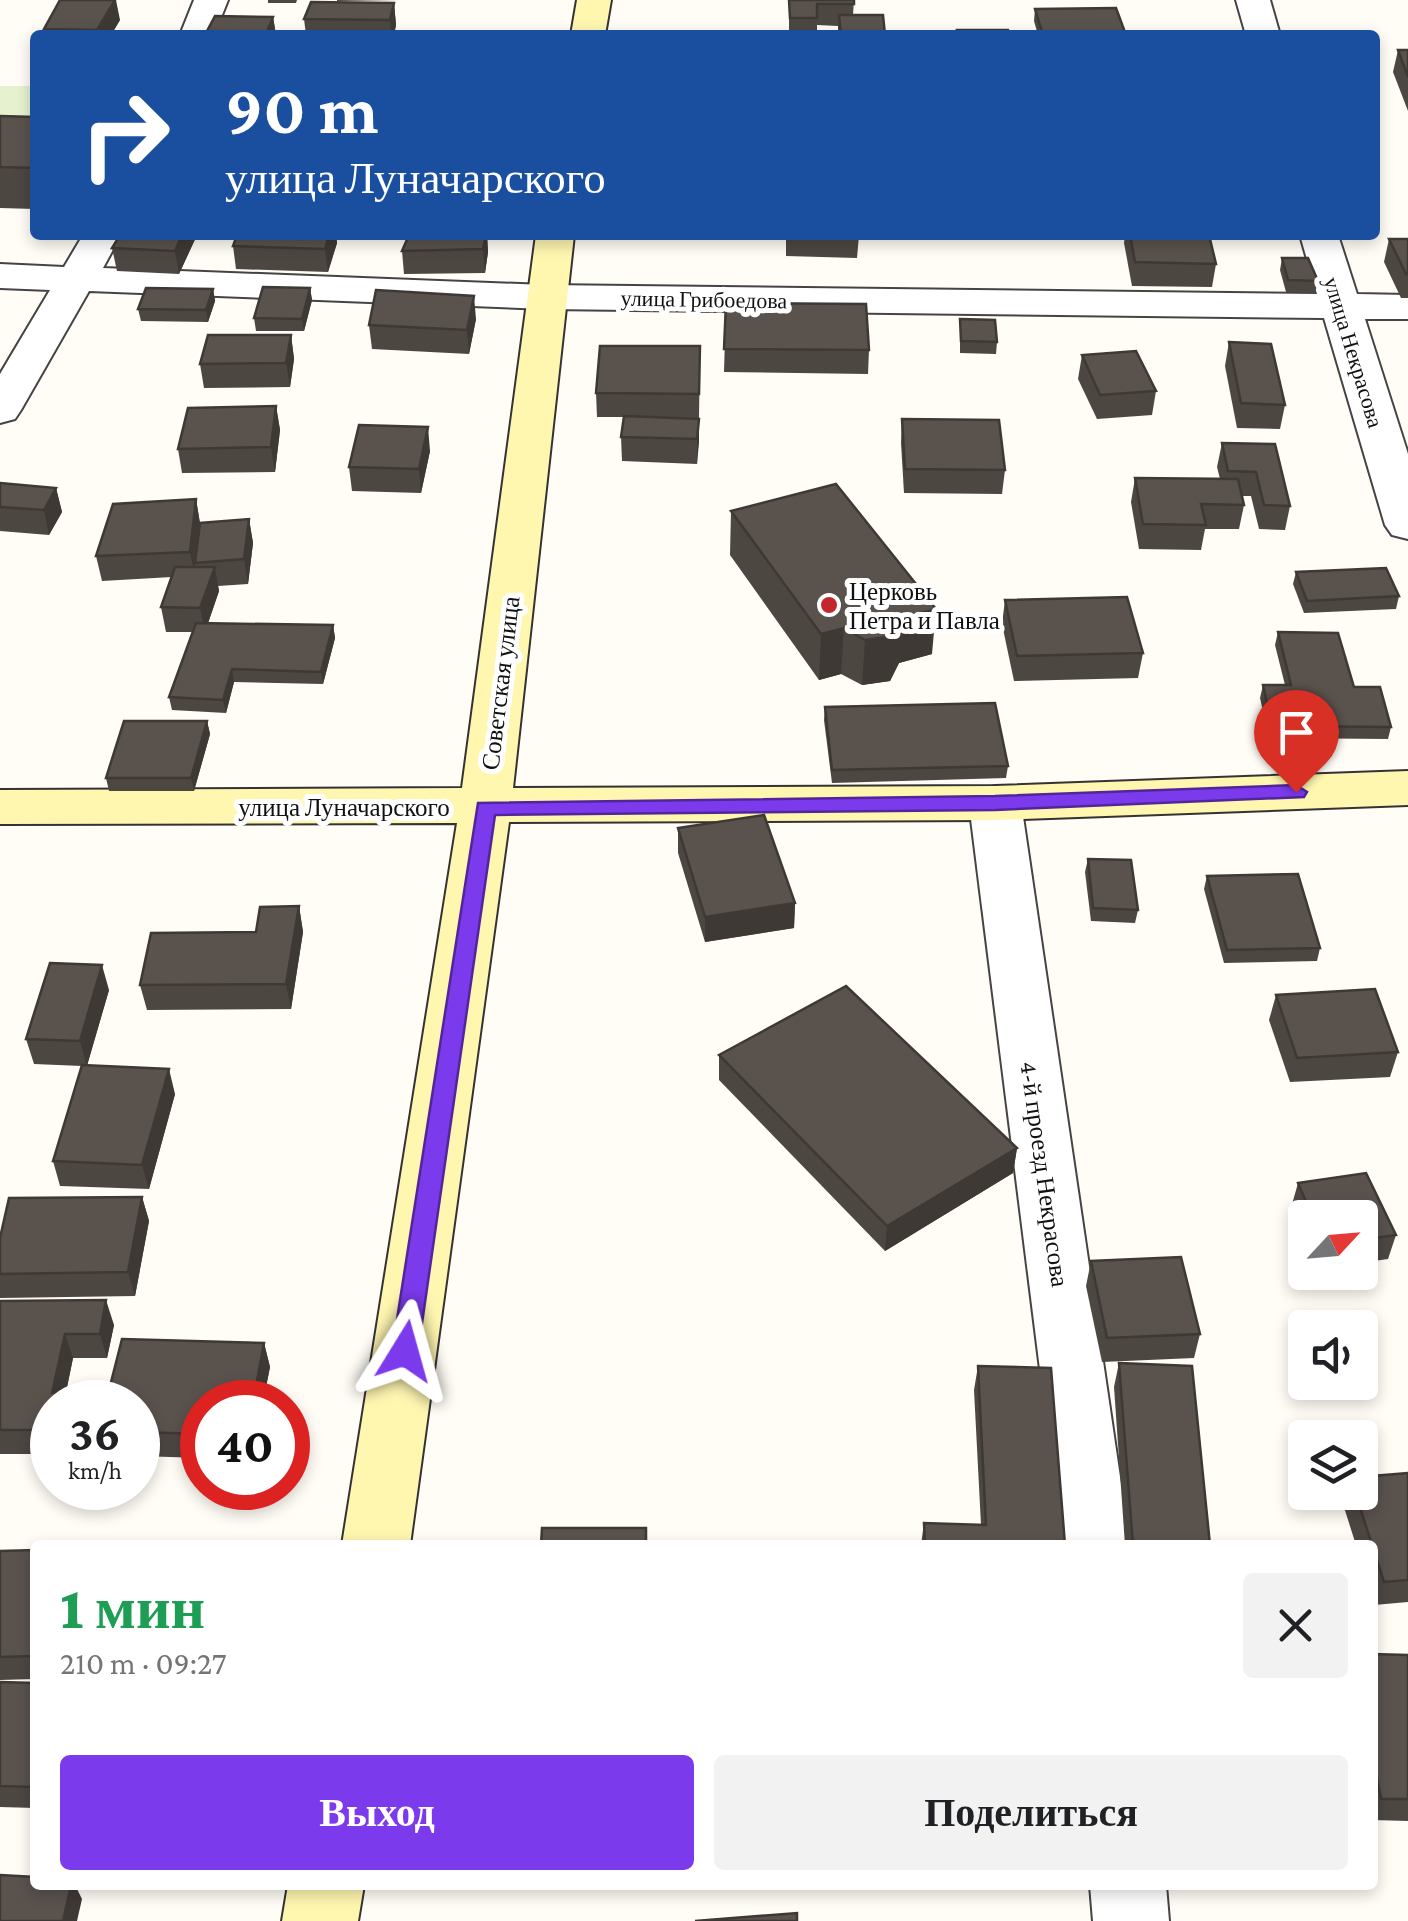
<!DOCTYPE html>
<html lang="ru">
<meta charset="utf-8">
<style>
:root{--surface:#fff;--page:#f2f2f2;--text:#202124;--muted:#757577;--accent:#7c3aed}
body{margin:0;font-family:"Crimson Pro",serif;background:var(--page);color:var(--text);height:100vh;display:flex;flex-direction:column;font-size:38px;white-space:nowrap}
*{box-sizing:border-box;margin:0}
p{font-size:32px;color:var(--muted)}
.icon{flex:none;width:55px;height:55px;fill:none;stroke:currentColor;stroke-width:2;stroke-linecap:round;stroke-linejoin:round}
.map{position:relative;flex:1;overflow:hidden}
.drawer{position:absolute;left:30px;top:1540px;width:1348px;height:350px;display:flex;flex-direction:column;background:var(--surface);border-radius:10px;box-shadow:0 5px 15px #0003}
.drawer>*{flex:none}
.hud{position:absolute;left:30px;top:30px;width:1350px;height:210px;border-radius:10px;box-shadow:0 5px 15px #0003;background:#1a4fa0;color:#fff;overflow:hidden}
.needle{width:65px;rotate:64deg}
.tools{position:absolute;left:1288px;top:1200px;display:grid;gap:20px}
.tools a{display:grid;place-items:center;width:90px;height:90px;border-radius:10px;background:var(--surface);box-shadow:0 5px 15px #0003;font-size:50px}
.speed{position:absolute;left:30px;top:1380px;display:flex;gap:20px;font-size:50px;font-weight:700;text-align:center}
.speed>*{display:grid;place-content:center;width:130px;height:130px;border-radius:50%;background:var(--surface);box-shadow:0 5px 15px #0003;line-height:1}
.speed small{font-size:25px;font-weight:400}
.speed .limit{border:15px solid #d22;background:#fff;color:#111}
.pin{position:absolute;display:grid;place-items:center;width:85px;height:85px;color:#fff;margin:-102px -42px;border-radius:50% 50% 50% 0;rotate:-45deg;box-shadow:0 0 10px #0007}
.pin .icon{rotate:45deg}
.me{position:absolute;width:110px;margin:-55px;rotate:8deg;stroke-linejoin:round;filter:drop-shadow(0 0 8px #0008)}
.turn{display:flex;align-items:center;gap:35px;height:210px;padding:0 30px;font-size:45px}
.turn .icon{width:130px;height:130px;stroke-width:2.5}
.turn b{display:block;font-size:70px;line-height:85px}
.round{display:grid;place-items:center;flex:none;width:105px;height:105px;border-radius:10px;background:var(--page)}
.overview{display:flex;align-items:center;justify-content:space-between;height:170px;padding:0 30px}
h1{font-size:60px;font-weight:800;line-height:75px;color:#1e9e55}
.cta{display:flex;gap:20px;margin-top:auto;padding:20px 30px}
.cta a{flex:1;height:115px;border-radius:10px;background:var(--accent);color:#fff;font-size:40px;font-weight:800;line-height:115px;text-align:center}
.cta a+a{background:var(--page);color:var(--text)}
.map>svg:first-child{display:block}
</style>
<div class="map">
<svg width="1408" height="1921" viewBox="0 0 1408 1921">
<rect width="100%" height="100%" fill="#fffdf5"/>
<!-- pitch -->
<rect fill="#e6f2cf" x="0" y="86" width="35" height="35"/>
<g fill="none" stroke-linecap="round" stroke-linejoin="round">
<defs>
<g id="street">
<polygon points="194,0 228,0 214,35 180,35"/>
<polygon points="1236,0 1270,0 1280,35 1246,35"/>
<polygon points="83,235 121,235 103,268 545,285 1317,294 1300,235 1338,235 1357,294 1408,295 1408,319 1365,319 1408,454 1408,539 1392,535 1385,525 1324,318 545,309 89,291 21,410 15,419 0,423 0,374 50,290 0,288 0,264 64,267"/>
<polygon points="995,786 1013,791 1021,803 1130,1545 1062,1545 969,803 977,791"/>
<polygon points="1090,1885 1166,1885 1169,1921 1093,1921"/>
</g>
<g id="secondary">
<polygon points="577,0 611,0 605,35 571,35"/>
<polygon points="536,235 574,235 513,788 995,786 1408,771 1408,805 995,820 509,822 410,1545 342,1545 457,823 0,824 0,790 462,788"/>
<polygon points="288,1885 364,1885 358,1921 282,1921"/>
</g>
</defs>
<!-- street casing -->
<use href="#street" stroke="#444" stroke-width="4"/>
<!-- secondary casing -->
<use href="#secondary" stroke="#333" stroke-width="4"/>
<!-- street -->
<use href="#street" fill="#fff" fill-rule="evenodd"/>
<!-- secondary -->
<use href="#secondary" fill="#fff6b0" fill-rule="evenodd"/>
</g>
<!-- wall -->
<g fill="#4d4742">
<polygon points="268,0 297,0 296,3 268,3"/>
<polygon points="337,0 399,0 337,1"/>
<polygon points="789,0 854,0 853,15 885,35 838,35 838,26 817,25 817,35 789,35"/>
<polygon points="394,3 396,25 394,35 306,35 304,19"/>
<polygon points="1035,9 1126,35 1038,35 1034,21"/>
<polygon points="273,17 276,35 208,35 207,31"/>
<polygon points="120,20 111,35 45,35 44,29"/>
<polygon points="1398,50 1408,50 1408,111 1393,72"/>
<polygon points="0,116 35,117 35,209 0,208"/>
<polygon points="120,235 197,235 179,274 117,271 112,248"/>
<polygon points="237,235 368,235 336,236 337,243 328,272 236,269 233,246"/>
<polygon points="409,235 487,235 488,252 485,273 404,274 402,251"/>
<polygon points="786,235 859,235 857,258 786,256"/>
<polygon points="1125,235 1209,235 1216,264 1212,287 1132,286 1124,243"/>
<polygon points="1389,239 1408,239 1408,298 1401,298 1384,262"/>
<polygon points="1282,258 1318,281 1315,293 1286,292 1280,270"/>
<polygon points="310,288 312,300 304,331 256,331 254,318"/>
<polygon points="213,289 215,301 208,322 141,321 138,309"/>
<polygon points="726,303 869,350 868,374 724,372"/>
<polygon points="476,319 469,354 372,349 369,325"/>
<polygon points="960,319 997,342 996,354 960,353"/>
<polygon points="291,335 294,359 290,387 204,388 200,364"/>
<polygon points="1229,342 1285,405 1280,429 1237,428 1225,366"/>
<polygon points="700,346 699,418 667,418 699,419 697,464 622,461 621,437 624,417 597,417 596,393"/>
<polygon points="1082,355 1156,391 1152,415 1097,419 1078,379"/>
<polygon points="276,406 280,430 275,472 182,473 178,449"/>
<polygon points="902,419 1005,470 1002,494 904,493 901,443"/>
<polygon points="1222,443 1275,444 1290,506 1285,530 1259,529 1251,496 1242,496 1244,505 1239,529 1205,529 1201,550 1139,549 1131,502 1135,478 1220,479 1217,467"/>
<polygon points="430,451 421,493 352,491 349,467"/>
<polygon points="0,483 56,488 62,512 49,535 0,531"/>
<polygon points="196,499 200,523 249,519 253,543 248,584 218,586 219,591 208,623 333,625 335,638 323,684 234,682 226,713 172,710 169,697 193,632 166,632 161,607 172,577 102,581 96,556"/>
<polygon points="731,511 932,654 899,663 890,681 862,685 841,674 819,680 730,555"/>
<polygon points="1296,572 1399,596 1396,609 1304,613 1293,584"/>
<polygon points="1005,600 1143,653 1138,678 1014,681 1002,624"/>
<polygon points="1278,632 1354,687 1391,727 1388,739 1269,738 1260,698 1263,685 1285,685 1275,645"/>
<polygon points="825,707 1008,766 1006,778 832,783 824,720"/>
<polygon points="207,721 210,734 194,791 109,791 106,778"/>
<polygon points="678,828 795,903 794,928 705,942 678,853"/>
<polygon points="1088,859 1138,910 1135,923 1091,921 1085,872"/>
<polygon points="1207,876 1320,948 1317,961 1224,963 1204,889"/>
<polygon points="299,906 303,932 291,1009 147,1010 140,985 256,932"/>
<polygon points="109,990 87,1065 175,1094 149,1189 60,1186 53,1161 82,1066 34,1064 26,1039"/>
<polygon points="1276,995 1398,1052 1390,1077 1290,1082 1269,1020"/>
<polygon points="719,1055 1017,1148 1013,1173 885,1251 719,1080"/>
<polygon points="1298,1183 1396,1235 1388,1259 1360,1263 1360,1218 1305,1218 1305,1240 1291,1208"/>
<polygon points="142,1197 149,1221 135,1296 0,1298 0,1238"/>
<polygon points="1091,1261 1200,1334 1194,1358 1102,1362 1086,1286"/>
<polygon points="0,1301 114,1325 107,1358 73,1358 66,1392 79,1392 82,1402 52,1402 52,1454 0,1454"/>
<polygon points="264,1343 270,1367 263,1402 202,1402 202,1458 138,1456 138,1402"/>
<polygon points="1119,1363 1210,1545 1125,1545 1114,1387"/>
<polygon points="978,1366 1065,1545 921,1545 924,1523 981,1525 974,1390"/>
<polygon points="1408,1473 1408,1602 1374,1605 1372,1598 1372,1545 1356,1545 1342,1501 1345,1492 1360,1492"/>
<polygon points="35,1550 35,1679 0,1680 0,1551"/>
<polygon points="1372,1654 1408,1655 1408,1821 1372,1820"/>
<polygon points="0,1682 35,1683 35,1808 0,1807"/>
</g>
<!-- shaded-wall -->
<g fill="#3f3936">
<polygon points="115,0 116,0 120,20 111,35 98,35 97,30"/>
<polygon points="394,3 396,25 394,35 391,35 390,20"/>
<polygon points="273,17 276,35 268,35 267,32"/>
<polygon points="182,235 197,235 179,274 175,251"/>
<polygon points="329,235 336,235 337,243 328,272 325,249"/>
<polygon points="486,235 487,235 488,252 485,273 483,249"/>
<polygon points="310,288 312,300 304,331 302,319"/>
<polygon points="213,289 215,301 208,322 206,310"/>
<polygon points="474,296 476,319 469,354 467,330"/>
<polygon points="291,335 294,359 290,387 286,363"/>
<polygon points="276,406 280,430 275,472 271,447"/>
<polygon points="699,419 699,443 697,464 697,439"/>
<polygon points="428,427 430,451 421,493 419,469"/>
<polygon points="56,488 62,512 49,535 44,510"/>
<polygon points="196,499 200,524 195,563 195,576 190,552"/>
<polygon points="249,519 253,543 248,584 244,559"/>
<polygon points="215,567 219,591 205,632 200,608"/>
<polygon points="936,609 932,654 899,663 890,681 862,685 865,640 902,618"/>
<polygon points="333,625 335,638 323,684 321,672"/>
<polygon points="844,628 841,674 819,680 821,634"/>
<polygon points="232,669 234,682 226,713 223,700"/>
<polygon points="207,721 210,734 194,791 191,778"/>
<polygon points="795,903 794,928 705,942 705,917"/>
<polygon points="299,906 303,932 291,1009 286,984"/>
<polygon points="102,965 109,990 87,1066 80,1041"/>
<polygon points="169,1069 175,1094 149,1189 142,1165"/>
<polygon points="1017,1148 1013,1173 885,1251 887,1226"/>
<polygon points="142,1197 149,1221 135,1296 128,1272"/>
<polygon points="106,1300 114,1325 107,1358 100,1334"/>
<polygon points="65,1334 73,1358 64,1402 52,1393"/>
<polygon points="264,1343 270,1367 263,1402 253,1402"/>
<polygon points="71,1885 75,1885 82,1899 77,1921 63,1921"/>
</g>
<!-- building -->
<g fill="#5a524d" stroke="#3f3936" stroke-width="2.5">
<polygon points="60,0 115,0 97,30 44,29"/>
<polygon points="789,0 854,0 854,4 817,4 817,18 790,18"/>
<polygon points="311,2 394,3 390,20 304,19"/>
<polygon points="1116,8 1126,35 1043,35 1035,9"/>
<polygon points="839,15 883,15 885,35 841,35"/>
<polygon points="215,16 273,17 267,32 207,31"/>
<polygon points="957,30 1008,30 1009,35 958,35"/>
<polygon points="445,33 531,35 444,35"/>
<polygon points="1398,50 1408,50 1408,77"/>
<polygon points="0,116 35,117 35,168 0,167"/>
<polygon points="120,235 182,235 175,251 112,248"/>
<polygon points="237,235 329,235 325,249 233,246"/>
<polygon points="409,235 486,235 483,249 402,251"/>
<polygon points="1130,235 1209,235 1216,264 1135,262"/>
<polygon points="1389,239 1408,239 1408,274 1406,274"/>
<polygon points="1282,258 1308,258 1318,281 1288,280"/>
<polygon points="263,287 310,288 302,319 254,318"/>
<polygon points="146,288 213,289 206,310 138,309"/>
<polygon points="376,290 474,296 467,330 369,325"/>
<polygon points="726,303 866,304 869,350 724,349"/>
<polygon points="960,319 995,320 997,342 961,341"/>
<polygon points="208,335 291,335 286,363 200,364"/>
<polygon points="1229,342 1271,344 1285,405 1241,403"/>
<polygon points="600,346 700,346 699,394 596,393"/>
<polygon points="1136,351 1156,391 1100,395 1082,355"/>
<polygon points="276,406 271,447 178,449 188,408"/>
<polygon points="624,416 699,419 697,439 621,437"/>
<polygon points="902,419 999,420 1005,470 905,469"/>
<polygon points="359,425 428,427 419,469 349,467"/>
<polygon points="1222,443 1275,444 1290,506 1264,505 1256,472 1228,471"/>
<polygon points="1135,478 1238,479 1244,505 1201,504 1206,525 1143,524"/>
<polygon points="0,483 56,488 44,510 0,507"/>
<polygon points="836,484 936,609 902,618 894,636 865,640 844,628 821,634 731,511"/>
<polygon points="196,499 190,552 96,556 113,504"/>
<polygon points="249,519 244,559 195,563 200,523"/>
<polygon points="175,567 215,567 200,608 161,607"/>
<polygon points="1386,568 1399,596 1307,601 1296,572"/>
<polygon points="1127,597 1143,653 1017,656 1005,600"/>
<polygon points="196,623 333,625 321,672 232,669 223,700 169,697"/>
<polygon points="1278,632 1338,633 1354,687 1380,687 1391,727 1272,726 1263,685 1291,685"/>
<polygon points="995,703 1008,766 832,770 825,707"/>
<polygon points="124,721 207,721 191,778 106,778"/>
<polygon points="764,815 795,903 705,917 678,828"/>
<polygon points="1088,859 1131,860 1138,910 1093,908"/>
<polygon points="1298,874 1320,948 1227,950 1207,876"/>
<polygon points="299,906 286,984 140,985 151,933 256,932 260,907"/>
<polygon points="50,963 102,965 80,1041 26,1039"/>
<polygon points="846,986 1017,1148 887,1226 719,1055"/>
<polygon points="1375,989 1398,1052 1297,1058 1276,995"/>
<polygon points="82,1065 169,1069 142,1165 53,1161"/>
<polygon points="1366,1173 1396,1235 1360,1240 1360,1218 1313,1218 1298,1183"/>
<polygon points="142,1197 128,1272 0,1274 0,1238 9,1198"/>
<polygon points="1181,1257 1200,1334 1107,1338 1091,1261"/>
<polygon points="106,1300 100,1334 65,1334 52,1393 79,1392 76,1402 52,1402 52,1430 0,1430 0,1301"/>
<polygon points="122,1339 264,1343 253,1402 202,1402 202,1434 138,1432 138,1402 106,1402"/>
<polygon points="1119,1363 1192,1366 1210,1545 1133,1545"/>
<polygon points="978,1366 1051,1368 1065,1545 925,1545 924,1523 986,1525"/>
<polygon points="1408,1473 1408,1580 1384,1582 1355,1492 1360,1492 1360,1477"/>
<polygon points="542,1528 646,1528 646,1545 541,1545"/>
<polygon points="35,1550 35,1656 0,1657 0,1551"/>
<polygon points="1372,1654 1408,1655 1408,1799 1381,1799 1372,1751"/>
<polygon points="0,1682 35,1683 35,1787 0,1786"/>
<polygon points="0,1875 35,1877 35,1885 71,1885 63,1921 0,1921"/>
<polygon points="797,1913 797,1921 695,1921"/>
</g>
<!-- route -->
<polygon fill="#7c3aed" stroke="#51269a" stroke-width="2.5" points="1296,785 1307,792 1304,797 995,810 495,815 418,1351 414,1359 395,1359 392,1351 478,803 995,796"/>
<!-- markers -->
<circle fill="#c4262e" stroke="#fff" stroke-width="4" cx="829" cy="605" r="10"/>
<g text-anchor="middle" stroke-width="10" stroke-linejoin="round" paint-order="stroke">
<!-- far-street labels -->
<g font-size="22" fill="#111" stroke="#fff">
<text transform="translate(704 299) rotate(1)" y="8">улица Грибоедова</text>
<text transform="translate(1354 352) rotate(73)" y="8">улица Некрасова</text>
</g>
<!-- poi labels -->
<g font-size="25" fill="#111" stroke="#fff" text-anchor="start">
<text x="849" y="600">Церковь<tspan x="849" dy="29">Петра и Павла</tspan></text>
</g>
<!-- street labels -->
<g font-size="25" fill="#111" stroke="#fff">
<text transform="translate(500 683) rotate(-83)" y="9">Советская улица</text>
<text x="344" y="816">улица Луначарского</text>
<text transform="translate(1045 1174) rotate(82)" y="9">4-й проезд Некрасова</text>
</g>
</g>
</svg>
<div class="tools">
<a><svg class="needle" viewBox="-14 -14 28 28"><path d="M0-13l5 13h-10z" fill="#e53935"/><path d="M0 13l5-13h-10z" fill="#757577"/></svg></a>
<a><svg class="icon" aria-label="sound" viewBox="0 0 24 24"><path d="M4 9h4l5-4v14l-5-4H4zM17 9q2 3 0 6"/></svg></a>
<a><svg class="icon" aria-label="layers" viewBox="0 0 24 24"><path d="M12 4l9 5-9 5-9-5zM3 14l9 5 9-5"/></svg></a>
</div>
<div class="speed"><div>36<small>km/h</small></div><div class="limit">40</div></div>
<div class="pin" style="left:1296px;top:792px;background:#d93025"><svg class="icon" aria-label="arrive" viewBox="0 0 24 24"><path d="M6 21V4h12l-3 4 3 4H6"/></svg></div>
<svg class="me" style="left:405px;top:1351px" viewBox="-20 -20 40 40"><path d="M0-17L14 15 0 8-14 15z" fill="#7c3aed" stroke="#fff" stroke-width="4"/></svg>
<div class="hud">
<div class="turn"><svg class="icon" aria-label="right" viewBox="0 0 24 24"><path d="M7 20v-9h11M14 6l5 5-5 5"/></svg><div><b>90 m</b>улица Луначарского</div></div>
</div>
<section class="drawer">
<div class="overview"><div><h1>1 мин</h1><p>210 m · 09:27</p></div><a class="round"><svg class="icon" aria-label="close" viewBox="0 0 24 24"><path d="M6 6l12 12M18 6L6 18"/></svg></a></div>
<div class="cta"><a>Выход</a><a>Поделиться</a></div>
</section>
</div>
